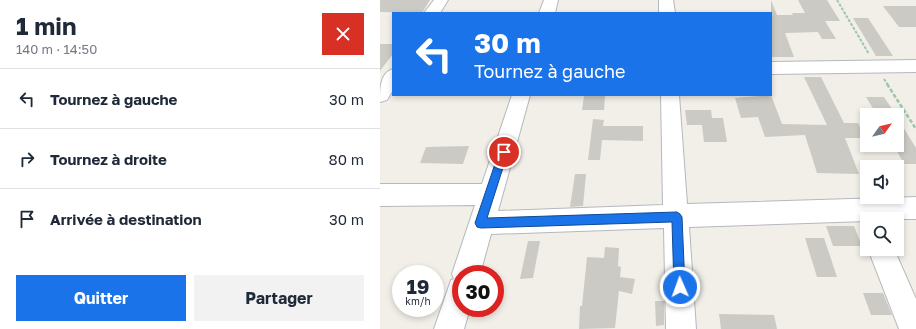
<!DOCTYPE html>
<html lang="fr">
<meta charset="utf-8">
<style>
:root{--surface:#fff;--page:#f2f2f3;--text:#1f2937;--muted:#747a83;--line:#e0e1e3;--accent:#1a73e8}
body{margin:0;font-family:"Golos Text",sans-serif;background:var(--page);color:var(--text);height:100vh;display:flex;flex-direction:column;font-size:15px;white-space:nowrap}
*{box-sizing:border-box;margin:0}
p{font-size:13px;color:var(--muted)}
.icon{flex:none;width:22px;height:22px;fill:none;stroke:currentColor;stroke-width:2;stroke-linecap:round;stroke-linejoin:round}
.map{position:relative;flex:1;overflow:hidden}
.drawer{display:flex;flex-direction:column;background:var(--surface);width:380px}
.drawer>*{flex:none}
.top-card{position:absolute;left:12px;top:12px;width:380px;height:84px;border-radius:0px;box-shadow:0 2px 6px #0003;background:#1a73e8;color:#fff;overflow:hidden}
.needle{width:26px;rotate:56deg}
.buttons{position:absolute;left:480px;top:108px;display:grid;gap:8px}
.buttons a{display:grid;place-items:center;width:44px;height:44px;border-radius:0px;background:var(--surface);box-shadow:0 2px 6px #0003;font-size:20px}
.speed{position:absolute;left:12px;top:265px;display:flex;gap:8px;font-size:20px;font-weight:700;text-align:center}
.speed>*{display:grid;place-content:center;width:52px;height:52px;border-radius:50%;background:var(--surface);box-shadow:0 2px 6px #0003;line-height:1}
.speed small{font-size:10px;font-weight:400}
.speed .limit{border:6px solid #d22;background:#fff;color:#111}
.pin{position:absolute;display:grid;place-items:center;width:34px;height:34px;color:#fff;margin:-17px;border:2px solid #fff;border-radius:50%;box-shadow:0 1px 4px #0007}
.me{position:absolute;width:44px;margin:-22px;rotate:358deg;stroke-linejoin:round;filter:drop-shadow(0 0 3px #0008)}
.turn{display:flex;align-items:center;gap:14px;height:84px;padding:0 16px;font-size:18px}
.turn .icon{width:52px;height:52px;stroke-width:2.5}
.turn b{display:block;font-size:28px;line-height:34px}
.round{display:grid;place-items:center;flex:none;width:42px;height:42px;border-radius:0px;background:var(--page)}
.headline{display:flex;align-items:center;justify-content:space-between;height:68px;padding:0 16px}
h1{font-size:24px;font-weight:700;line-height:30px}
.action{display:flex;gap:8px;margin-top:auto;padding:8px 16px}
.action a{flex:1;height:46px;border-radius:0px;background:var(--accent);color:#fff;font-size:16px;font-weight:700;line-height:46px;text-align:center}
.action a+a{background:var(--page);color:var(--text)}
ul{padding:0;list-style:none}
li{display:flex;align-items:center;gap:12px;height:60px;padding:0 16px;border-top:1px solid var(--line)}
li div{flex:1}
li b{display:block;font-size:15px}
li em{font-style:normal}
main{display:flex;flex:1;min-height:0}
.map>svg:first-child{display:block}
</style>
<main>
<section class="drawer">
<div class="headline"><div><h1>1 min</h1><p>140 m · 14:50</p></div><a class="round" style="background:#d93025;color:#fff"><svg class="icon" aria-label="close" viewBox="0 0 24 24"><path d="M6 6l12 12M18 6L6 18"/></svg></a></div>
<ul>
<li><svg class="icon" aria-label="left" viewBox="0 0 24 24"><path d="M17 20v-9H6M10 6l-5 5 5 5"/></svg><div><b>Tournez à gauche</b></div><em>30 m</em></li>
<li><svg class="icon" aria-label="right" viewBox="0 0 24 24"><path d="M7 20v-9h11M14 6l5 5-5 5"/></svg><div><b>Tournez à droite</b></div><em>80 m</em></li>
<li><svg class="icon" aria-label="arrive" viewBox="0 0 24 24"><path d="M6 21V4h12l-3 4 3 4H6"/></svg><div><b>Arrivée à destination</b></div><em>30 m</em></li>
</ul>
<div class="action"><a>Quitter</a><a>Partager</a></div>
</section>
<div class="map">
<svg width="536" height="329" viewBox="0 0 536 329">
<rect width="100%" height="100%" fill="#f1efe8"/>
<!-- building -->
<g fill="#cccac5">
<polygon points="0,0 50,0 42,13 0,12"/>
<polygon points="391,0 397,15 413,15 412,13 425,13 418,0 447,0 460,21 445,21 456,39 442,39 438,32 405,33 414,57 391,57"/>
<polygon points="503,6 536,6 536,27 519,27"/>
<polygon points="473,18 488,18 513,56 496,56"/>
<polygon points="0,44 13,44 13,54 0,71"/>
<polygon points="424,77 441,77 464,123 478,123 485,138 465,138 479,174 437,173 425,135 385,137 378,117 361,118 355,98 391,95 402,124 447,125"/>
<polygon points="204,96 225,96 224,110 202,110"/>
<polygon points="486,97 504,97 516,115 497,115"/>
<polygon points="305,110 331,110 332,118 343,118 347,142 324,142 322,125 307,125"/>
<polygon points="517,117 536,148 536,164 524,164 517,151"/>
<polygon points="213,119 224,120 223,126 263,126 263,141 222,140 220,160 208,160"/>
<polygon points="89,146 83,164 40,163 46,147"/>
<polygon points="195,174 206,174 203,206 190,207"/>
<polygon points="446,226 474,226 482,246 453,246"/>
<polygon points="425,238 444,238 457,277 437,277"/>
<polygon points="148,241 160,241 153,278 140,279"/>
<polygon points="225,247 239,248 238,266 241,267 240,277 255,279 252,294 239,291 235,328 199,329 200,306 202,306 207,257 224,258"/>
<polygon points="483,293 503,293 512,315 491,315"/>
<polygon points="275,301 284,301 284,325 276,326"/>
<polygon points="339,314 394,315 397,329 341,329"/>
</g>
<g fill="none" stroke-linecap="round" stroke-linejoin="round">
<defs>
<g id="minor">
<polygon points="54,0 68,0 60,13 44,13"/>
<polygon points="164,0 178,0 175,13 159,13"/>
<polygon points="279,0 293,0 295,13 279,13"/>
<polygon points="536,60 536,72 391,74 391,62"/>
<path d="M13 69V90L7 100 0 102C0 88 0 73 13 69Z"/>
<polygon points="132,95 150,95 118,211 283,205 281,95 299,95 307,204 536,197 536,219 487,219 487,221 309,227 316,329 286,329 284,228 111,234 100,274 81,274 81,308 90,308 84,329 54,329 71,280 74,279 72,274 95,205 0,206 0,184 102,184"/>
<polygon points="488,249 514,249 536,299 536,329 519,329"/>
</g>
</defs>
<!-- minor casing -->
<use href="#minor" stroke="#b5b8bc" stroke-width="2"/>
<!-- path-far1 -->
<g stroke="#9cc7a9" stroke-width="2" stroke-dasharray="3 1.5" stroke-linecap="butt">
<polyline points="457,0 489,54"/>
<polyline points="504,79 508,85"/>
</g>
<!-- path -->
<polyline stroke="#9cc7a9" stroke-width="2.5" stroke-dasharray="4 2" stroke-linecap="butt" points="507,84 536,129"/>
<!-- minor -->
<use href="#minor" fill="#fff" fill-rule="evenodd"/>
</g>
<!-- route -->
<polygon fill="#1a73e8" stroke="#114b97" points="124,148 128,152 107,218 297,212 300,214 302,217 305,287 304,291 300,293 296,291 294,287 292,222 101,228 97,227 95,223 119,152"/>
</svg>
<div class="buttons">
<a><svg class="needle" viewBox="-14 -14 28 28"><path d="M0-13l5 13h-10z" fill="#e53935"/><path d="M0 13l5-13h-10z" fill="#747a83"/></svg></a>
<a><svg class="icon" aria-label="sound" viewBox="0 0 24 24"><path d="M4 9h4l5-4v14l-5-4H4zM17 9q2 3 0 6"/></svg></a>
<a><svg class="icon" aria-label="search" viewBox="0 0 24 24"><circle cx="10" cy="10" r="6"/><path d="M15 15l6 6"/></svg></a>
</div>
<div class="speed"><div>19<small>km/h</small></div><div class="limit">30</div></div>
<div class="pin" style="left:124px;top:152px;background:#d93025"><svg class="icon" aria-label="arrive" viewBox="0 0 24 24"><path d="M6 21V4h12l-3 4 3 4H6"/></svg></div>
<svg class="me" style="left:300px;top:287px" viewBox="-20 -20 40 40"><circle r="17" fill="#1a73e8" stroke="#fff" stroke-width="3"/><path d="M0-11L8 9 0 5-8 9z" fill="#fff"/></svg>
<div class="top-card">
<div class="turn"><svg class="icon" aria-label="left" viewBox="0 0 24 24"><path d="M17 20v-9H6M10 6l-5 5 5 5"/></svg><div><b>30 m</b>Tournez à gauche</div></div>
</div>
</div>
</main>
